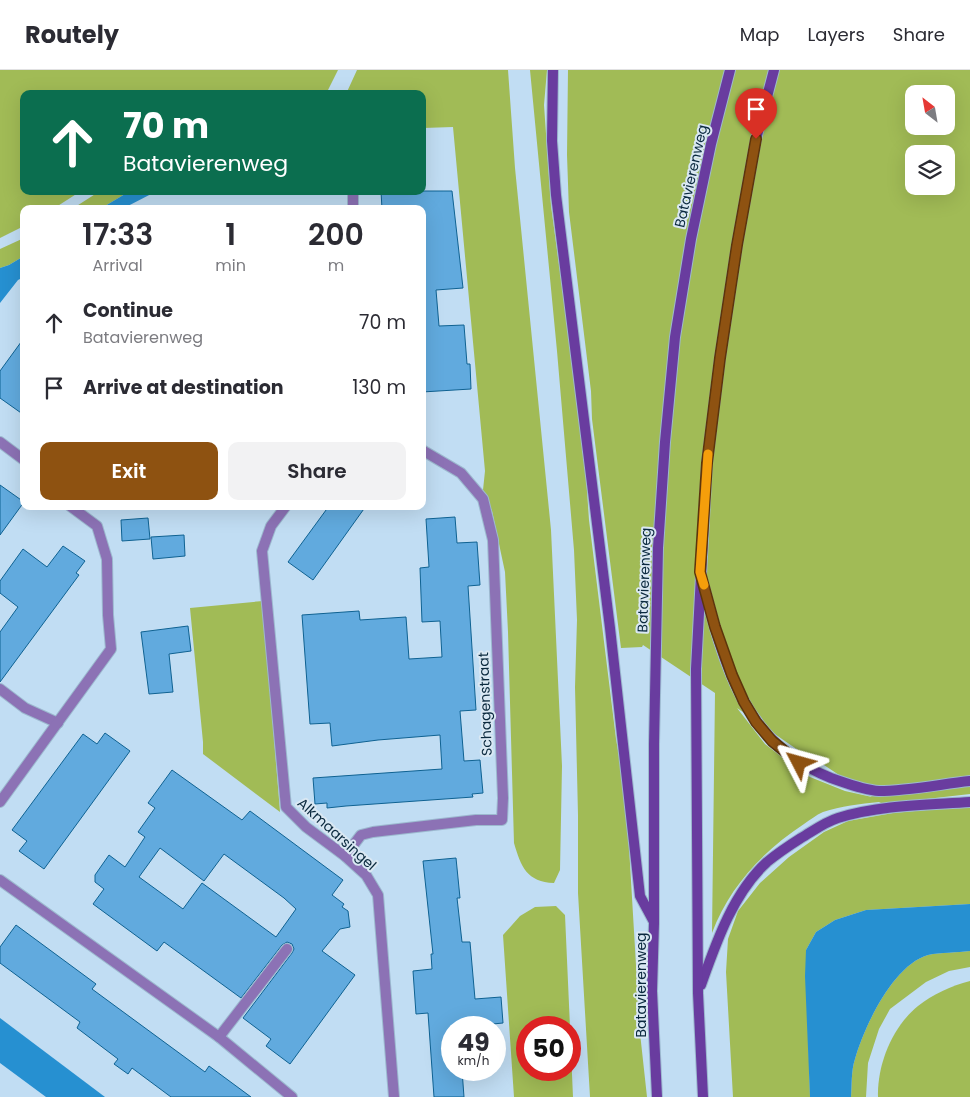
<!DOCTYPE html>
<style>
:root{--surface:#fff;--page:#f2f2f3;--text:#2b2b33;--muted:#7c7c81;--line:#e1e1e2;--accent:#8e5211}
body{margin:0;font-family:Poppins,sans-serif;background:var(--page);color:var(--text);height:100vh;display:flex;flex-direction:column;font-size:19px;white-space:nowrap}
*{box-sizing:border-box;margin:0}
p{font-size:16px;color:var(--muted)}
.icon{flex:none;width:28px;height:28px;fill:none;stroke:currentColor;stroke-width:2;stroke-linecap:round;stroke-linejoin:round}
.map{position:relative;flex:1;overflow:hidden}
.panel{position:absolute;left:20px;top:135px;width:406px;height:305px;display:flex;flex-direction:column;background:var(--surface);border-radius:10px;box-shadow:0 5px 20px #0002}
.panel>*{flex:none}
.guide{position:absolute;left:20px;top:20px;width:406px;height:105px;border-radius:10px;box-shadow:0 5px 20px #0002;background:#0b6e4f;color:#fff;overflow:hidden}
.needle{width:32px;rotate:329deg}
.controls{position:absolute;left:905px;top:15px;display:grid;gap:10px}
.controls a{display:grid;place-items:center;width:50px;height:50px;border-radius:10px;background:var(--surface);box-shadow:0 5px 20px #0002;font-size:25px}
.speed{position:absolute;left:441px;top:946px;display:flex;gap:10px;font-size:25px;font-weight:700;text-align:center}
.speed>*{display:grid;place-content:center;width:65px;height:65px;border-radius:50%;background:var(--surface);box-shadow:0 5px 20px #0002;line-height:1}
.speed small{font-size:12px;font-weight:400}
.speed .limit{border:8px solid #d22;background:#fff;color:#111}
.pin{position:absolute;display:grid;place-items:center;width:42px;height:42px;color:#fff;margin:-51px -21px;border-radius:50% 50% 50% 0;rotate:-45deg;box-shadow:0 0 5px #0007}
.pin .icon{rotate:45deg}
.me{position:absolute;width:55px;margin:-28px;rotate:309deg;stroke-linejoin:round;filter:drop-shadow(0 0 4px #0008)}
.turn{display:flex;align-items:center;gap:18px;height:105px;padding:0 20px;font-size:22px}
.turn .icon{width:65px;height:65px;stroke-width:2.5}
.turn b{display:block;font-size:35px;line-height:42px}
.eta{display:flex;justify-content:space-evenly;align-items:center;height:85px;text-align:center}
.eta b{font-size:30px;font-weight:600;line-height:35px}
.primary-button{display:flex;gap:10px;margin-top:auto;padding:10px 20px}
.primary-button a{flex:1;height:58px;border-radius:10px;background:var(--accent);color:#fff;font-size:20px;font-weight:600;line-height:58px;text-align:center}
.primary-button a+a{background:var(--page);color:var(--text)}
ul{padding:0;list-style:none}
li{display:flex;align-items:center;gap:15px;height:65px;padding:0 20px}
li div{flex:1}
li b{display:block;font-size:19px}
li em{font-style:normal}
header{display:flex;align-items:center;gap:30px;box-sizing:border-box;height:70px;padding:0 25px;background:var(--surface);border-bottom:1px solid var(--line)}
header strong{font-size:24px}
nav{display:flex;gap:28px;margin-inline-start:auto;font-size:18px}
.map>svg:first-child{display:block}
</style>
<header>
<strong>Routely</strong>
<nav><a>Map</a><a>Layers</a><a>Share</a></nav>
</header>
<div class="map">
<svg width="970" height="1027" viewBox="0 0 970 1027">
<rect width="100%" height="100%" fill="#c1ddf3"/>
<!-- green -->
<g fill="#a1bb56" fill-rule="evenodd">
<polygon points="0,0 338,0 326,24 24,24 24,121 81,121 53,139 24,139 24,156 0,168"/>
<path d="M357 0H508L515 98 551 460 562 696 560 800 554 813C527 812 521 797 514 773L508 562 505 502 492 441 483 420 485 401 453 57 423 58 422 24H346Z"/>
<polygon points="530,0 547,0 544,35 551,136 584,377 589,450 616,669 626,726 640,963 647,1027 590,1027 578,823 578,745 575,617 577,550 574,480 557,281"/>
<path d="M568 0H970V724L883 734 879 732C860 734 841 736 823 742 816 745 810 750 804 754 763 781 729 817 712 863L715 623 643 575 642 577 621 578 592 349 591 321 569 142 567 85ZM914 24H946V56H914ZM914 84H946V116H914ZM737 638 811 689 821 693 872 727 845 721 810 707 788 692 765 674Z"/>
<polygon points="100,121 130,121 100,139 72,139"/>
<polygon points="24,168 24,186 9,195 0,198 0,179"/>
<polygon points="263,531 280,742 203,684 203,672 190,538"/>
<polygon points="970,736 970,834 866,840 835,850 816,862 806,880 810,1027 733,1027 726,902 728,869 738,841 760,813 789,787 824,762 848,751 893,743"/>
<polygon points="556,836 565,845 570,957 528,958 528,1000 570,1000 570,959 573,1027 514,1027 503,865 520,846 535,837"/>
<path d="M970 881V897L949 901 926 912 890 939 879 959 868 993 866 1027H851C852 1015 851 1001 855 989 864 957 893 895 928 885 941 882 957 883 970 881Z"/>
<path d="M970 911V1027H878C877 995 892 957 918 936 933 924 951 916 970 911Z"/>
</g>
<!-- water -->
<g fill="#2690d1">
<polygon points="130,121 157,121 122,139 100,139"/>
<polygon points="24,186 24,207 18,210 0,233 0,198 9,195"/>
<path d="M970 834V881C957 883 941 882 928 885 893 895 864 957 855 989 851 1001 852 1015 851 1027H810L805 906 806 880 816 862 835 850 866 840Z"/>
<polygon points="0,948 105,1027 46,1027 0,993"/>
</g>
<!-- building -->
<g fill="#61aade" stroke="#0f6292" fill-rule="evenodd">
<polygon points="381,121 452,121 463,218 436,220 439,256 464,255 467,294 470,294 471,319 422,322 422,139 382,139"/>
<polygon points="24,268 24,345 0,328 0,301"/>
<polygon points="0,415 24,432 0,465"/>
<polygon points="329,436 366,436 313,510 288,492"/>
<polygon points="455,447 457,473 477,472 480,515 468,516 476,640 460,641 464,691 480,690 483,723 472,724 473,727 346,736 327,738 327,733 315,734 313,708 442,699 440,665 378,670 332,676 330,653 310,654 302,545 359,541 360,550 406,547 409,589 442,587 440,551 422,552 420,498 429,497 426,449"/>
<polygon points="148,448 150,469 122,471 121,450"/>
<polygon points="184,465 185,486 153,489 151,467"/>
<polygon points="63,476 85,491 76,503 79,505 0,612 0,562 18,537 0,523 0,511 23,479 47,497"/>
<polygon points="188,556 191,581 169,584 173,622 149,624 141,562"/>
<polygon points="105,663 130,681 44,799 19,781 27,771 12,760 83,664 97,674"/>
<path d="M172 700 242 750 250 741 343 810 332 825 344 834 342 837 348 841 350 857 340 859 322 881 355 905 290 994 266 976 271 969 243 948 292 883 294 879 292 874 287 872 282 875 241 928 164 872 157 881 93 834 104 819 95 812V805L109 785 125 797 145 767 138 762 155 738 148 733ZM160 778 204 811 224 784 284 828 296 839 276 867 202 813 183 839 139 807Z"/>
<polygon points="456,788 460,828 457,828 462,872 470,872 475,929 501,927 503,953 452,958 452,1000 462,1000 464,1027 434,1027 428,943 416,944 413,901 432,899 431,884 433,884 423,791"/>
<polygon points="16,855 96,914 92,919 205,1002 209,996 251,1027 171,1027 132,998 128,1004 114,994 118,989 77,958 80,952 0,893 0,877"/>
</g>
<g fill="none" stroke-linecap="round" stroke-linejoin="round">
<defs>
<polyline id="service" points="219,967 287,879"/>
<g id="minor">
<polyline points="353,139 353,121"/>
<polyline points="0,372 24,390"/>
<polyline points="286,436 271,456 262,481 286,737 306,757 345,786 366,805 378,825 394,1027"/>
<polyline points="0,619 25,638 58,653"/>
<polyline points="0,732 111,579 108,545 107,489 97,456 70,436"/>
<polyline points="345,786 361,765 373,762 476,750 502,750 503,728 493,470 483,429 461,403 422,380"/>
<polyline points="0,810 219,967 292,1027"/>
</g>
<g id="secondary">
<polyline points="553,0 552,71 556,125 610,558 640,826 654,852"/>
<path d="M703 513C724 595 744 674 831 708 846 713 863 720 879 721 907 721 942 714 970 711"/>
<path d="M701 915C716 873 733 823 767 792 778 783 790 775 801 768 813 761 825 752 838 748 880 735 926 735 970 732"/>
<polyline points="657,1027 652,921 654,853 654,674 658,478 665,372 675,267 691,169 711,74 730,0"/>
<polyline points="703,1027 698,923 696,599 707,393 720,288 737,175 756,69 774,0"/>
</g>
</defs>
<!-- service casing -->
<use href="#service" stroke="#9cb9cf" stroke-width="12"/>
<!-- minor casing -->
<use href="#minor" stroke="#9cb9cf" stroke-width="12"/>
<!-- secondary casing -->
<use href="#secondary" stroke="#9cb9cf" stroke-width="12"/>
<!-- service -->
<use href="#service" stroke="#8c72b5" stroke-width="10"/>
<!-- minor -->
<use href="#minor" stroke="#8c72b5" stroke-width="10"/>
<!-- secondary -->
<use href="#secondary" stroke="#693c9f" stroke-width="10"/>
</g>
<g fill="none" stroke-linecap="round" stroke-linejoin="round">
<defs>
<polyline id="route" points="756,69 737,175 720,288 707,393 700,502 715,557 732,605 744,632 756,652 772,671 799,693"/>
</defs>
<!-- route casing -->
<use href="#route" stroke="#5c350b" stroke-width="12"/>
<!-- route -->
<use href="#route" stroke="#8e5211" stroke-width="9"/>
<!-- slow -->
<polyline stroke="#f59e0b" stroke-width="9" points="704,515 700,502 708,384"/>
</g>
<g text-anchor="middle" stroke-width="4" stroke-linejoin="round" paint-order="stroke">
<!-- street labels -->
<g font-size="14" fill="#0a293e" stroke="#dae8f3">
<text transform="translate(691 106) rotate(-77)" y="5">Batavierenweg</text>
<text transform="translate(644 510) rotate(-88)" y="5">Batavierenweg</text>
<text transform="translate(485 634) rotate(-92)" y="5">Schagenstraat</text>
<text transform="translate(337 764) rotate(42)" y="5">Alkmaarsingel</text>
<text transform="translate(641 915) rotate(-90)" y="5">Batavierenweg</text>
</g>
</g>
</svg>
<div class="controls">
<a><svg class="needle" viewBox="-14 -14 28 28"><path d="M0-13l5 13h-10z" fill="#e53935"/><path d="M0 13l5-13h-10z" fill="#7c7c81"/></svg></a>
<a><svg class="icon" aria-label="layers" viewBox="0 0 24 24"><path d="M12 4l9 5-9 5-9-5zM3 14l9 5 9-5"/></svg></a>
</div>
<div class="speed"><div>49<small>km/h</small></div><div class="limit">50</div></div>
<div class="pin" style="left:756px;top:69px;background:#d93025"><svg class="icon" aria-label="arrive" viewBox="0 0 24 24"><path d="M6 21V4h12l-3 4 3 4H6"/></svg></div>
<svg class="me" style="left:799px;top:693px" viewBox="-20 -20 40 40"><path d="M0-17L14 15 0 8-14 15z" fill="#8e5211" stroke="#fff" stroke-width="4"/></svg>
<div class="guide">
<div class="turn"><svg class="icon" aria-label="ahead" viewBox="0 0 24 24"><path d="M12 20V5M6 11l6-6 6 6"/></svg><div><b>70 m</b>Batavierenweg</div></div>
</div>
<section class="panel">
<div class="eta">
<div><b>17:33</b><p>Arrival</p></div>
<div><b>1</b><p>min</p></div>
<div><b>200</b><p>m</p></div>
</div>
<ul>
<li><svg class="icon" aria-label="ahead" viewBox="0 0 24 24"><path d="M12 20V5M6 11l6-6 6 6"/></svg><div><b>Continue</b><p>Batavierenweg</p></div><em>70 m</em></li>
<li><svg class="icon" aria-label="arrive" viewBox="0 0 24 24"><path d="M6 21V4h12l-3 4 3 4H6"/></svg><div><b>Arrive at destination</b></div><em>130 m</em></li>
</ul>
<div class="primary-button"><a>Exit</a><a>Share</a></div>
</section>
</div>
